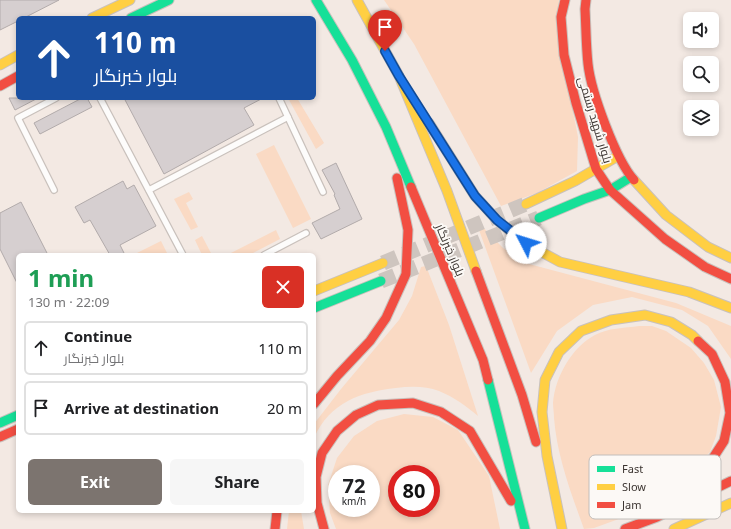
<!DOCTYPE html>
<meta charset="utf-8">
<style>
:root{--surface:#fff;--page:#f6f6f6;--text:#202124;--muted:#757577;--line:#e0e0e0;--accent:#7c746f}
body{margin:0;font-family:"Noto Sans",Cairo,sans-serif;background:var(--page);color:var(--text);height:100vh;display:flex;flex-direction:column;font-size:15px;white-space:nowrap}
*{box-sizing:border-box;margin:0}
p{font-size:13px;color:var(--muted)}
.icon{flex:none;width:22px;height:22px;fill:none;stroke:currentColor;stroke-width:2;stroke-linecap:round;stroke-linejoin:round}
.map{position:relative;flex:1;overflow:hidden}
.side{position:absolute;left:16px;top:253px;width:300px;height:260px;display:flex;flex-direction:column;background:var(--surface);border-radius:6px;box-shadow:0 2px 6px #0003}
.side>*{flex:none}
.banner{position:absolute;left:16px;top:16px;width:300px;height:84px;border-radius:6px;box-shadow:0 2px 6px #0003;background:#1a4fa0;color:#fff;overflow:hidden}
.tools{position:absolute;left:683px;top:12px;display:grid;gap:8px}
.tools a{display:grid;place-items:center;width:36px;height:36px;border-radius:6px;background:var(--surface);box-shadow:0 2px 6px #0003;font-size:20px}
.speed{position:absolute;left:328px;top:465px;display:flex;gap:8px;font-size:20px;font-weight:700;text-align:center}
.speed>*{display:grid;place-content:center;width:52px;height:52px;border-radius:50%;background:var(--surface);box-shadow:0 2px 6px #0003;line-height:1}
.speed small{font-size:10px;font-weight:400}
.speed .limit{border:6px solid #d22;background:#fff;color:#111}
.pin{position:absolute;display:grid;place-items:center;width:34px;height:34px;color:#fff;margin:-41px -17px;border-radius:50% 50% 50% 0;rotate:-45deg;box-shadow:0 0 4px #0007}
.pin .icon{rotate:45deg}
.me{position:absolute;width:44px;margin:-22px;rotate:310deg;stroke-linejoin:round;filter:drop-shadow(0 0 3px #0008)}
.turn{display:flex;align-items:center;gap:14px;height:84px;padding:0 12px;font-size:18px}
.turn .icon{width:52px;height:52px;stroke-width:2.5}
.turn b{display:block;font-size:28px;line-height:34px}
.round{display:grid;place-items:center;flex:none;width:42px;height:42px;border-radius:6px;background:var(--page)}
.head{display:flex;align-items:center;justify-content:space-between;height:68px;padding:0 12px}
h1{font-size:24px;font-weight:700;line-height:30px;color:#1e9e55}
.button{display:flex;gap:8px;margin-top:auto;padding:8px 12px}
.button a{flex:1;height:46px;border-radius:6px;background:var(--accent);color:#fff;font-size:16px;font-weight:700;line-height:46px;text-align:center}
.button a+a{background:var(--page);color:var(--text)}
ul{padding:0;list-style:none}
li{display:flex;align-items:center;gap:12px;height:54px;margin:0 8px 6px;padding:0 4px;border:2px solid var(--line);border-radius:6px}
li div{flex:1}
li b{display:block;font-size:15px}
li em{font-style:normal}
.map>svg:first-child{display:block}
</style>
<div class="map">
<svg width="731" height="529" viewBox="0 0 731 529">
<rect width="100%" height="100%" fill="#f3e9e3"/>
<!-- green -->
<g fill="#fadac4" fill-rule="evenodd">
<polygon points="384,0 559,0 556,26 578,137 577,171 537,193 501,206 414,44"/>
<polygon points="288,98 297,98 324,143 316,149"/>
<polygon points="274,145 311,219 293,228 256,154"/>
<polygon points="189,192 193,199 186,203 198,227 191,230 174,199"/>
<polygon points="475,219 503,248 529,264 676,303 731,326 731,359 708,326 682,310 632,297 593,305 557,331 531,373"/>
<polygon points="276,230 280,239 249,255 227,255"/>
<polygon points="202,236 212,255 202,255 195,240"/>
<polygon points="161,241 168,255 133,255"/>
<path d="M426 266 449 325 478 416C466 406 454 397 439 391 426 386 411 386 396 388 361 392 330 402 314 438V424L341 389 399 320 412 296 421 267Z"/>
<path d="M639 326H652L666 331 691 348 704 363 714 380 721 407 716 436 710 452 665 498 638 512 594 528 584 529C571 493 557 456 554 418 554 413 553 407 553 403 555 377 572 347 595 335 608 328 624 328 639 326Z"/>
<path d="M404 414 433 417 458 430 489 476 500 529H336L330 513 328 485 337 458 354 436 377 421ZM337 474H371V508H337ZM397 474H431V508H397Z"/>
<polygon points="289,511 301,511 304,529 287,529"/>
</g>
<!-- building -->
<g fill="#d6cfd0" stroke="#b2abab">
<polygon points="0,0 59,0 24,18 18,18 18,21 0,30"/>
<polygon points="9,98 38,98 15,110"/>
<polygon points="82,98 87,98 92,107 40,134 34,123"/>
<polygon points="124,98 263,98 244,108 254,125 164,174"/>
<polygon points="336,163 362,219 321,239 312,223 340,209 334,195 335,194 322,170"/>
<polygon points="123,181 127,189 134,185 156,226 120,245 125,255 110,255 90,220 84,223 75,207"/>
<polygon points="21,202 48,255 18,255 18,285 0,249 0,213"/>
</g>
<g fill="none" stroke-linecap="round" stroke-linejoin="round">
<!-- secondary-tunnel -->
<g stroke="#cec5bf" stroke-width="15" stroke-dasharray="15 8" stroke-linecap="butt">
<polyline points="383,263 526,204"/>
<polyline points="381,281 539,218"/>
</g>
<defs>
<g id="lane">
<polyline points="100,98 183,255"/>
<polyline points="279,98 323,192"/>
<polyline points="54,190 18,118 56,98"/>
<polyline points="149,190 288,117"/>
<polyline points="264,255 306,233"/>
</g>
<g id="fast">
<polyline points="316,0 352,60 386,127 411,187"/>
<polyline points="131,18 169,0"/>
<polyline points="539,218 584,199 610,190 631,177"/>
<polyline points="314,308 381,281"/>
<polyline points="488,380 525,529"/>
<polyline points="0,423 18,415"/>
</g>
<g id="slow">
<polyline points="357,0 399,76 447,191 476,271"/>
<polyline points="92,18 130,0"/>
<polyline points="0,65 18,55"/>
<polyline points="429,123 475,196 497,220 525,243 560,262 689,292 731,308"/>
<polyline points="634,180 666,215 708,247 731,258"/>
<polyline points="526,204 575,181 618,156"/>
<polyline points="314,291 383,263"/>
<polyline points="562,529 547,456 542,412 545,380 559,352 581,331 611,320 645,315 671,322 692,335 698,341"/>
<polyline points="674,529 731,503"/>
</g>
<g id="jam">
<polyline points="565,0 561,17 564,55 576,103 596,169 610,190 665,239 705,267 731,279"/>
<path d="M586 0 585 9C586 27 586 46 588 64 591 92 616 160 634 180"/>
<polyline points="0,86 18,76"/>
<polyline points="411,187 483,360 488,380"/>
<polyline points="476,271 522,395 536,442"/>
<polyline points="314,404 337,376 370,341 386,318 406,274 408,230 397,178"/>
<polyline points="0,437 18,429"/>
<polyline points="647,520 711,461 724,441 730,413 725,382 712,354 698,341"/>
<polyline points="275,529 277,511"/>
<polyline points="324,529 317,503 316,477 322,453 337,431 356,415 378,405 413,403 441,412 470,431 511,501"/>
<polyline points="625,529 657,517 731,481"/>
</g>
</defs>
<!-- lane casing -->
<use href="#lane" stroke="#c9c1bc" stroke-width="8"/>
<!-- fast casing -->
<use href="#fast" stroke="#c9c1bc" stroke-width="11"/>
<!-- slow casing -->
<use href="#slow" stroke="#c9c1bc" stroke-width="11"/>
<!-- jam casing -->
<use href="#jam" stroke="#c9c1bc" stroke-width="11"/>
<!-- lane -->
<use href="#lane" stroke="#fdfcfb" stroke-width="5.5"/>
<!-- fast -->
<use href="#fast" stroke="#16e098" stroke-width="9"/>
<!-- slow -->
<use href="#slow" stroke="#ffcf43" stroke-width="9"/>
<!-- jam -->
<use href="#jam" stroke="#f24e42" stroke-width="9"/>
</g>
<g fill="none" stroke-linecap="round" stroke-linejoin="round">
<defs>
<polyline id="route" points="385,51 399,76 475,196 497,220 526,243"/>
</defs>
<!-- route casing -->
<use href="#route" stroke="#114b97" stroke-width="10"/>
<!-- route -->
<use href="#route" stroke="#1a73e8" stroke-width="7"/>
</g>
<g text-anchor="middle" stroke-width="3.5" stroke-linejoin="round" paint-order="stroke">
<!-- street labels -->
<g font-size="12" fill="#3c3531" stroke="#fcf9f6">
<text transform="translate(595 120) rotate(73)" y="4">بلوار شهید رستمی</text>
<text transform="translate(450 250) rotate(67)" y="4">بلوار خبرنگار</text>
</g>
</g>
<!-- legend -->
<rect x="589" y="455" width="132" height="64" rx="6" fill="#fcf9f6" stroke="#c2bebb" stroke-width="1"/>
<rect x="597" y="466" width="18" height="6" fill="#16e098"/>
<rect x="597" y="484" width="18" height="6" fill="#ffcf43"/>
<rect x="597" y="502" width="18" height="6" fill="#f24e42"/>
<g font-size="11" fill="#3c3531">
<text x="622" y="473">Fast</text>
<text x="622" y="491">Slow</text>
<text x="622" y="509">Jam</text>
</g>
</svg>
<div class="tools">
<a><svg class="icon" aria-label="sound" viewBox="0 0 24 24"><path d="M4 9h4l5-4v14l-5-4H4zM17 9q2 3 0 6"/></svg></a>
<a><svg class="icon" aria-label="search" viewBox="0 0 24 24"><circle cx="10" cy="10" r="6"/><path d="M15 15l6 6"/></svg></a>
<a><svg class="icon" aria-label="layers" viewBox="0 0 24 24"><path d="M12 4l9 5-9 5-9-5zM3 14l9 5 9-5"/></svg></a>
</div>
<div class="speed"><div>72<small>km/h</small></div><div class="limit">80</div></div>
<div class="pin" style="left:385px;top:51px;background:#d93025"><svg class="icon" aria-label="arrive" viewBox="0 0 24 24"><path d="M6 21V4h12l-3 4 3 4H6"/></svg></div>
<svg class="me" style="left:526px;top:243px" viewBox="-20 -20 40 40"><circle r="19" fill="#fff"/><path d="M0-13L10 11 0 6-10 11z" fill="#1a73e8"/></svg>
<div class="banner">
<div class="turn"><svg class="icon" aria-label="ahead" viewBox="0 0 24 24"><path d="M12 20V5M6 11l6-6 6 6"/></svg><div><b>110 m</b>بلوار خبرنگار</div></div>
</div>
<section class="side">
<div class="head"><div><h1>1 min</h1><p>130 m · 22:09</p></div><a class="round" style="background:#d93025;color:#fff"><svg class="icon" aria-label="close" viewBox="0 0 24 24"><path d="M6 6l12 12M18 6L6 18"/></svg></a></div>
<ul>
<li><svg class="icon" aria-label="ahead" viewBox="0 0 24 24"><path d="M12 20V5M6 11l6-6 6 6"/></svg><div><b>Continue</b><p>بلوار خبرنگار</p></div><em>110 m</em></li>
<li><svg class="icon" aria-label="arrive" viewBox="0 0 24 24"><path d="M6 21V4h12l-3 4 3 4H6"/></svg><div><b>Arrive at destination</b></div><em>20 m</em></li>
</ul>
<div class="button"><a>Exit</a><a>Share</a></div>
</section>
</div>
